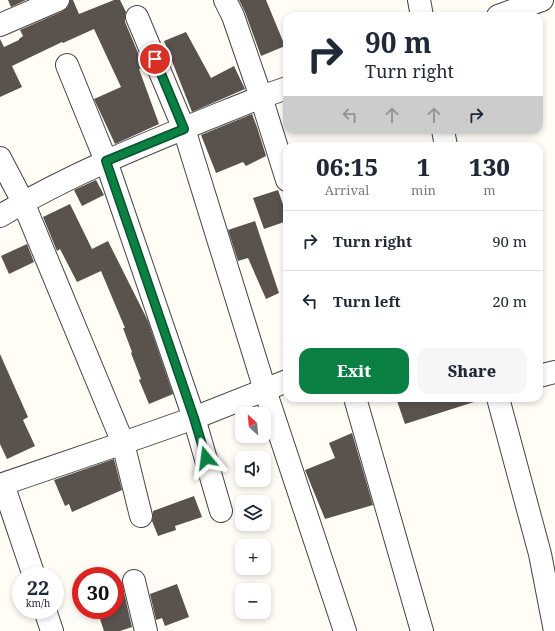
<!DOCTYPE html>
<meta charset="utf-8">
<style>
:root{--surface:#fff;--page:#f6f6f7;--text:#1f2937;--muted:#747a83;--line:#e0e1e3;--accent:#0b8043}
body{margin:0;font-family:"Noto Serif",serif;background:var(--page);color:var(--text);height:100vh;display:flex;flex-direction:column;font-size:15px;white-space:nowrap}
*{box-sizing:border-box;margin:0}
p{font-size:13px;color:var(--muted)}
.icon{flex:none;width:22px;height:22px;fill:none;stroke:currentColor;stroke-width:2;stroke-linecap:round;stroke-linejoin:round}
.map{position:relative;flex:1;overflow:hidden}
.drawer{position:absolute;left:283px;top:142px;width:260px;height:260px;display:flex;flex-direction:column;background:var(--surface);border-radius:12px;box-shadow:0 2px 6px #0003}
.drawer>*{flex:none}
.hud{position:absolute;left:283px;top:12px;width:260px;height:122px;border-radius:12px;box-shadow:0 2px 6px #0003;background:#fff;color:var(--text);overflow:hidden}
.needle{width:26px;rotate:334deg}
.tools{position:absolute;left:235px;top:407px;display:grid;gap:8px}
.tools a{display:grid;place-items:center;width:36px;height:36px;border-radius:8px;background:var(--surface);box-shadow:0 2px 6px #0003;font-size:20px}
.speed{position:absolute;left:12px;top:567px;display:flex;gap:8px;font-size:20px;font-weight:700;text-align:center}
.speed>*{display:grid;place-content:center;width:52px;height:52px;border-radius:50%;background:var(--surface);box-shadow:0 2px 6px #0003;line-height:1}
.speed small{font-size:10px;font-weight:400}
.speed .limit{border:6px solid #d22;background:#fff;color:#111}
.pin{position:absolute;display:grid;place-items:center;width:34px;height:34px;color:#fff;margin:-17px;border:2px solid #fff;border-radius:50%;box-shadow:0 1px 4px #0007}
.me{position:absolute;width:44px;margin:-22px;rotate:344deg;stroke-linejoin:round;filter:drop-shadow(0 0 3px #0008)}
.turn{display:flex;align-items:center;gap:14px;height:84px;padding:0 16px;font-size:18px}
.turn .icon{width:52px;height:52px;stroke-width:2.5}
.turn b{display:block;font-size:28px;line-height:34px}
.lanes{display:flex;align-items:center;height:38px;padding:0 16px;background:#0003;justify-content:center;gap:20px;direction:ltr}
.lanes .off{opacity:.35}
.eta{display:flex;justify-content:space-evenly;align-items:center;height:68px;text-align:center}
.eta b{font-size:24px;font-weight:800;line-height:28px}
.action{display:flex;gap:8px;margin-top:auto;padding:8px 16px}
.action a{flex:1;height:46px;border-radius:12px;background:var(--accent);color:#fff;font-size:16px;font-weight:800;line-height:46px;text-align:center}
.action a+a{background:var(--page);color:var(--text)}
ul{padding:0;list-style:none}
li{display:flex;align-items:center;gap:12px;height:60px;padding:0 16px;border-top:1px solid var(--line)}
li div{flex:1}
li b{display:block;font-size:15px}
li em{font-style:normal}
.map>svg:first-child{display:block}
</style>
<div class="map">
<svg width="555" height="631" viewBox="0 0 555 631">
<rect width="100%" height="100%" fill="#fffdf5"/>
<!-- building -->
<g fill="#5a524d">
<polygon points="8,0 26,0 11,7"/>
<polygon points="70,0 73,0 79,14 114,0 120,0 126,12 125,16 125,22 144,67 139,69 159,124 115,144 94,99 121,87 94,29 63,43 62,42 12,66 22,87 0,97 0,39 4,47 19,40 19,39 23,36 20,30 63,11 68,7"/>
<polygon points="239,0 266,0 285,46 261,56 245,12"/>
<polygon points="186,32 211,78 234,66 245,89 192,112 164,41"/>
<polygon points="252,114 257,127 266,156 246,166 243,162 216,173 201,135"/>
<polygon points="96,180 104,195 82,206 74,190"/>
<polygon points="278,190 287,216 287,221 264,229 253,198"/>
<polygon points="70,204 92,249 108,241 148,321 173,394 149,404 139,380 141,379 131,353 132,352 123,328 125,328 101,271 77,282 60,249 57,251 43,217"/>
<polygon points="255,221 279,293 266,299 248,258 238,261 228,230"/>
<polygon points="27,244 34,262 9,274 1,256"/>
<polygon points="0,354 28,417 23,420 35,446 7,459 0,444"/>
<polygon points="396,398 473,398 474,402 405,424"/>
<polygon points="352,433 373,505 325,519 305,470 335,458 329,443"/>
<polygon points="114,459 122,490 72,512 69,504 65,506 54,480"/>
<polygon points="194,496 202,517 175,526 176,530 158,536 152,521 153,511"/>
<polygon points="122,584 132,627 120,631 104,631 97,610 115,610 115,586"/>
<polygon points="177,584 189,617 165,626 162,618 156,620 150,594"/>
</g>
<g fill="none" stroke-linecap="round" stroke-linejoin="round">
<defs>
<g id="minor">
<polyline points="225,0 233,16 261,97 287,180"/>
<polyline points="419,0 422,16"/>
<polyline points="498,16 542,0"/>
<polyline points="137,17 184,129 265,390 345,631"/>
<polyline points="0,25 58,0"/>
<polyline points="67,65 106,161 194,418 221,511"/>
<polyline points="443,130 446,146"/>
<polyline points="0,158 23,202 123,443 3,484 34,576"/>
<path d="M0 216C82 167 173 133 261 97L287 88"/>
<polyline points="539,376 555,372"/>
<polyline points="355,398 422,631"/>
<polyline points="498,398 540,554 555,631"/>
<polyline points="141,516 123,443 194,418 287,381"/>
<polyline points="134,581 146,631"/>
<polyline points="45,610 52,631"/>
</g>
</defs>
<!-- minor casing -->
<use href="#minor" stroke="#444" stroke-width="24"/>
<!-- minor -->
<use href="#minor" stroke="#fff" stroke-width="22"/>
</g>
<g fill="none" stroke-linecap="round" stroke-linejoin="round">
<defs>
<polyline id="route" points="155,59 184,129 106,161 194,418 206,458"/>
</defs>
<!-- route casing -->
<use href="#route" stroke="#07532c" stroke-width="10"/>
<!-- route -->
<use href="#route" stroke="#0b8043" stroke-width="7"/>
</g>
</svg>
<div class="tools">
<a><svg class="needle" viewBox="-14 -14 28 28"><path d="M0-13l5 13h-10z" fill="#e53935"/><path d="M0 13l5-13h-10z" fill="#747a83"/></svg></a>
<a><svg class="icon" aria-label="sound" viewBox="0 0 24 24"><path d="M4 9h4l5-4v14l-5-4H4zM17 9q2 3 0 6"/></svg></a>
<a><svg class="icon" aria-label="layers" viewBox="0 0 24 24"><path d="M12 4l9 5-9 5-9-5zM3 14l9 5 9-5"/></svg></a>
<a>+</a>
<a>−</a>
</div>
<div class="speed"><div>22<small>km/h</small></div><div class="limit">30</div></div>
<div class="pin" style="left:155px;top:59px;background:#d93025"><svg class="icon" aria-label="arrive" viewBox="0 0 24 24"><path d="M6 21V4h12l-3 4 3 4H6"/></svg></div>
<svg class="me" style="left:206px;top:458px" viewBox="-20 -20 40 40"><path d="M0-17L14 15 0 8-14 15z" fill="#0b8043" stroke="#fff" stroke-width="4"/></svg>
<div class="hud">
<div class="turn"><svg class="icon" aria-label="right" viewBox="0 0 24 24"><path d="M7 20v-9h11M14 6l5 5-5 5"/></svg><div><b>90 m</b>Turn right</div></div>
<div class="lanes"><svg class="icon off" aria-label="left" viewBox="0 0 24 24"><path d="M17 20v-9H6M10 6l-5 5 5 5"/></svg><svg class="icon off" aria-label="ahead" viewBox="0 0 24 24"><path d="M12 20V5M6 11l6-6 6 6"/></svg><svg class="icon off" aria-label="ahead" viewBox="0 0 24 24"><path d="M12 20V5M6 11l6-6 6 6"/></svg><svg class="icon" aria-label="right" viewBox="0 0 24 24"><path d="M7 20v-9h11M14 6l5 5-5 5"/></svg></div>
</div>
<section class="drawer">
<div class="eta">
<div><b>06:15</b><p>Arrival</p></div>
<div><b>1</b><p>min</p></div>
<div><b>130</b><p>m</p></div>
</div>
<ul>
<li><svg class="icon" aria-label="right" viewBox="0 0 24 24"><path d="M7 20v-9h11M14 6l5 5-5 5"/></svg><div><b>Turn right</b></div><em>90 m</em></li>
<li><svg class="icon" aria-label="left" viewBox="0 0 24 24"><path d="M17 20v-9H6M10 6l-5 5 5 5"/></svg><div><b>Turn left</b></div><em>20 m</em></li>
</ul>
<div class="action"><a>Exit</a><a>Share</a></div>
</section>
</div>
